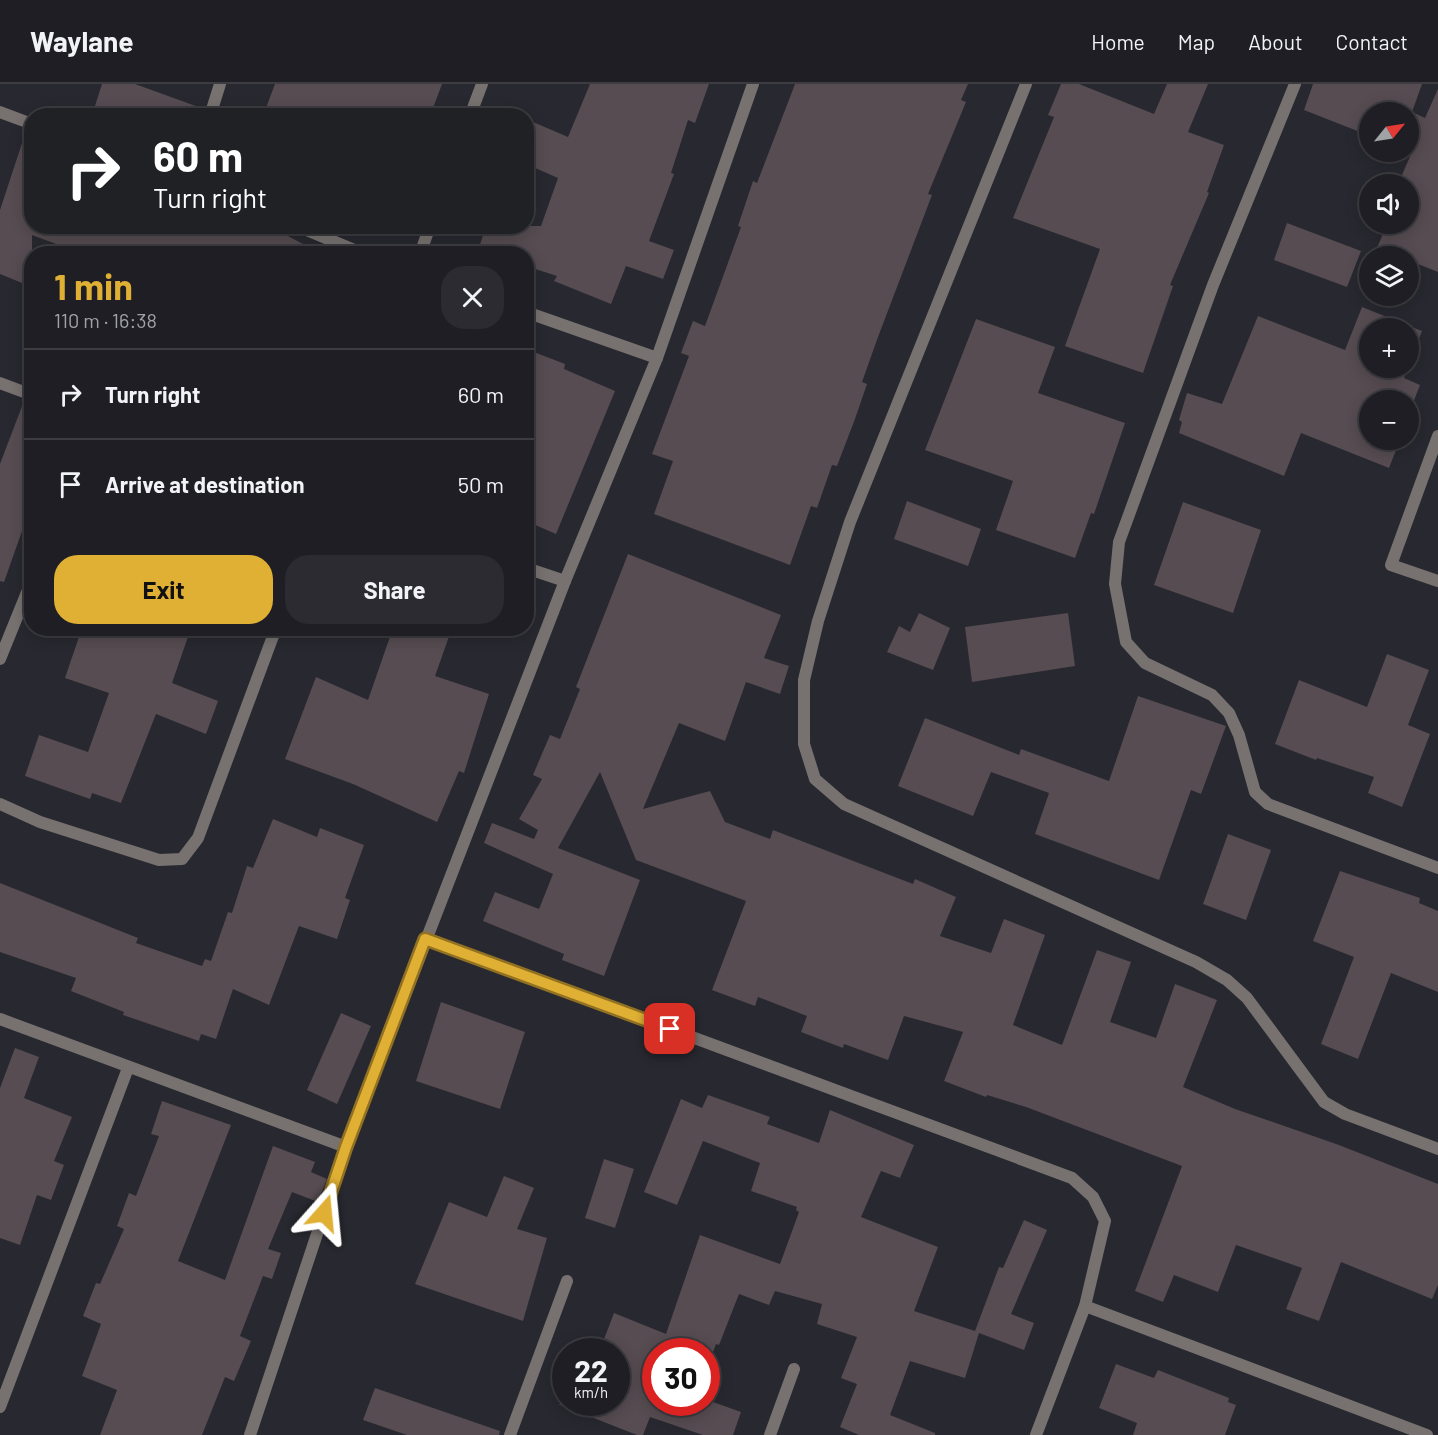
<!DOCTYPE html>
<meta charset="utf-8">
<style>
:root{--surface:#1e1e24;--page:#2b2b31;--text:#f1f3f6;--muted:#a1a2a6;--line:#3c3c41;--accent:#e0b034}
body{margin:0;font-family:Barlow,sans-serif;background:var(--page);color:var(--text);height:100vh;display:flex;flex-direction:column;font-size:22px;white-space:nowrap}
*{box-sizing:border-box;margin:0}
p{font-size:20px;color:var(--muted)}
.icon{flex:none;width:33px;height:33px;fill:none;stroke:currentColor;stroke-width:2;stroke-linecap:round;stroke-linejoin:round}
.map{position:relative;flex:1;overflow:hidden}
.panel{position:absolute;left:24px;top:162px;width:510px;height:390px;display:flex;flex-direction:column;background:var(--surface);border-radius:24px;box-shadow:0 3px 15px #0003,0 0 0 2px var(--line)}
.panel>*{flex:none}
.banner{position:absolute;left:24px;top:24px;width:510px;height:126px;border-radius:24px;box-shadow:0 3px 15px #0003,0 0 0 2px var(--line);background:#202124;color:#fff;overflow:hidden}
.needle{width:39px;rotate:60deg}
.buttons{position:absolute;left:1359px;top:18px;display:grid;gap:12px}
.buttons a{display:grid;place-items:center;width:60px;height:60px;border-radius:50%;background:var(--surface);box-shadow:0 3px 15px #0003,0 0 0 2px var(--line);font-size:30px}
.speed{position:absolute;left:552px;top:1254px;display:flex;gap:12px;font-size:30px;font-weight:700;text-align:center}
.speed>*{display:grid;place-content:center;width:78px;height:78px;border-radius:50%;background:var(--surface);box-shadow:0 3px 15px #0003,0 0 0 2px var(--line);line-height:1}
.speed small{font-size:15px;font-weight:400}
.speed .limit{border:9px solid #d22;background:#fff;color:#111}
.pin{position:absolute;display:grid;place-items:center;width:51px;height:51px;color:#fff;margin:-26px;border-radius:12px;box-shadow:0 3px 9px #0006}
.me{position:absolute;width:66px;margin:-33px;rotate:18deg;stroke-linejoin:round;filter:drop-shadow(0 0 4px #0008)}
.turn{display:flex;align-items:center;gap:21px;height:126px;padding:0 30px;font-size:27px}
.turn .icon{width:78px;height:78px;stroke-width:2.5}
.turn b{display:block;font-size:42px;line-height:51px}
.round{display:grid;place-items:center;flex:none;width:63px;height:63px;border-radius:24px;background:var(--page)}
.head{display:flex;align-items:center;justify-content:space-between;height:102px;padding:0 30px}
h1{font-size:36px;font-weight:700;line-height:45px;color:var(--accent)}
.button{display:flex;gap:12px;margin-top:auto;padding:12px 30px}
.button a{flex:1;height:69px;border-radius:24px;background:var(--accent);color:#111;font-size:24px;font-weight:700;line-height:69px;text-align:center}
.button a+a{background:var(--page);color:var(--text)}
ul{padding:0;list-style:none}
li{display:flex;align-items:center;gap:18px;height:90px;padding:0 30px;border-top:2px solid var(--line)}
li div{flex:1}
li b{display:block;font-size:22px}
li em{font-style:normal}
header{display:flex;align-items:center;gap:36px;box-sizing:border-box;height:84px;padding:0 30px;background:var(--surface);border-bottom:2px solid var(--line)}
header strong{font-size:28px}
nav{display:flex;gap:33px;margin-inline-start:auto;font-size:21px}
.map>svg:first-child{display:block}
</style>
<header>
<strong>Waylane</strong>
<nav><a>Home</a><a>Map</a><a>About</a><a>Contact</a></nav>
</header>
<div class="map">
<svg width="1438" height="1351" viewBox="0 0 1438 1351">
<rect width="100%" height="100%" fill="#282830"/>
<!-- building -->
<g fill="#564c51">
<polygon points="102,0 135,0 204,25 202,32 111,32 94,25"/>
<polygon points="275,0 442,0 430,32 263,32"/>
<polygon points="590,0 709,0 695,39 688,36 671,89 674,90 649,157 674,166 663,195 626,182 611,220 554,197 557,192 526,182 526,170 477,170 486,142 541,142 558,94 526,80 526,35 568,53"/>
<polygon points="795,0 968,0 961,16 966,18 928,110 932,111 878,253 862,298 867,300 855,335 837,382 832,381 817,424 811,422 790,481 654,430 673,377 652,370 689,272 681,269 693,237 705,242 741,143 738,142 753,97 757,99"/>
<polygon points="1061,0 1079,0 1154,30 1167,0 1208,0 1188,48 1224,61 1207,108 1209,109 1170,201 1173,202 1143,289 1065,262 1100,165 1013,134 1054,33 1048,31"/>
<polygon points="1313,0 1422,0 1412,28 1425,34 1438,5 1438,188 1408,176 1408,172 1400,172 1377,164 1387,140 1408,140 1408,100 1398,100 1412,68 1408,66 1408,28 1370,28 1370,52 1304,26"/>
<polygon points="26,47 32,48 32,142 269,142 322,170 83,170 32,151 32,203 0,190 0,126"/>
<polygon points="1287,139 1361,167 1347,203 1274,176"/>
<polygon points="1362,223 1422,247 1408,282 1408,244 1370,244 1370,284 1408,284 1404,294 1420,301 1408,332 1408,316 1370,316 1370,356 1400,356 1389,384 1301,349 1284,392 1179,349 1182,338 1179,336 1187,309 1222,320 1258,232 1345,266"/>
<polygon points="976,235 1055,263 1038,309 1125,339 1094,430 1091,429 1075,474 996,446 1013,397 925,366"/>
<polygon points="526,265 565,280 564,285 615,307 556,450 526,437"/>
<polygon points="24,317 32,319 32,419 4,498 0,497 0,380"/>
<polygon points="907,417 981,445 968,482 894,455"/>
<polygon points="1183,418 1261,446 1233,529 1154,501"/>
<polygon points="628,470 781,531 764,574 789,582 780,610 746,598 725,657 679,639 643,725 710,707 725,738 770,755 773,746 913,800 915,795 956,813 940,852 991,869 1004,835 1045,851 1013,941 1062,961 1097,866 1131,878 1110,938 1156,954 1175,900 1217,916 1183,1003 1235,1025 1339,1061 1438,1100 1438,1201 1432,1215 1341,1178 1319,1237 1286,1225 1302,1184 1236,1161 1218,1208 1174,1191 1163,1218 1135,1207 1182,1082 1026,1023 987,1011 986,1013 944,997 963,948 904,932 888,976 844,960 843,964 801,948 807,932 758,913 755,922 712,906 746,817 636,776 600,688 558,764 640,796 604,892 562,876 564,870 483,837 495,808 539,825 553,790 484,759 492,739 534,755 538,746 519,735 542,695 533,691 550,651 560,655 580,605 576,603"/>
<polygon points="919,529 950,544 933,586 887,568 899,542 910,548"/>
<polygon points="1068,529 1075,582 972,598 965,543"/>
<polygon points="82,544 191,544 172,599 218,617 206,650 156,630 121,719 92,709 90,715 25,692 39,651 88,668 109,609 65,594"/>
<polygon points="393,544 452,544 435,592 489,610 464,689 459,687 437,738 353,700 285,675 316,593 368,616"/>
<polygon points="1387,570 1429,586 1408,641 1430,650 1402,723 1368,709 1374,693 1317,674 1316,676 1275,660 1299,596 1367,623"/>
<polygon points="1138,612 1226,642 1201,710 1191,706 1159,796 1035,750 1049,709 991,688 973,732 898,702 925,634 1019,671 1021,665 1109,697"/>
<polygon points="273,735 317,753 320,744 364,761 345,814 350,816 337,855 299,842 269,921 233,905 216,955 201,950 199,957 123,931 124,928 71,907 76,894 0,868 0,799 138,854 136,859 202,882 205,875 211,877 228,828 232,829 247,782 253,784"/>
<polygon points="1228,750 1271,766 1246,836 1203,820"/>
<polygon points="1340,787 1420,814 1419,819 1438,827 1438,908 1391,889 1358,975 1321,960 1354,873 1313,857"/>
<polygon points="441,918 525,948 500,1025 416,997"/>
<polygon points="341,929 371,942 337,1020 307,1006"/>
<polygon points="15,964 39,973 24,1014 72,1033 54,1077 64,1081 51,1116 37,1111 20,1161 0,1154 0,1004"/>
<polygon points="708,1011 770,1033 767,1040 819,1059 830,1026 914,1061 900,1094 881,1087 861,1133 938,1163 914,1227 975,1247 999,1183 1003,1184 1024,1136 1047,1146 1011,1230 1034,1239 1024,1266 979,1249 965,1294 910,1277 890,1331 935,1349 935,1351 859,1351 840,1343 857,1300 841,1294 857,1253 817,1240 822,1220 775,1207 769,1221 739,1210 719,1261 716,1260 713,1268 655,1268 656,1318 713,1318 741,1328 733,1351 703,1351 650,1333 643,1351 637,1351 558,1320 616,1318 616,1268 601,1263 614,1229 666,1250 700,1151 780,1180 799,1128 796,1126 797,1123 751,1107 760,1079 703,1057 677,1121 644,1108 681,1015 702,1024"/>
<polygon points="162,1017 231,1041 178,1177 225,1196 273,1062 315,1078 311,1088 327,1095 318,1118 292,1108 268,1165 281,1169 272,1195 263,1192 240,1252 251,1257 234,1297 225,1293 202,1351 100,1351 117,1306 82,1292 101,1240 83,1232 96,1199 100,1200 124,1145 117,1142 129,1109 136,1112 159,1052 151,1050"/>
<polygon points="604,1075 634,1085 615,1144 585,1134"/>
<polygon points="504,1092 534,1104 517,1145 547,1154 523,1237 415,1200 449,1118 487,1133"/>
<polygon points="1116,1280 1154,1294 1158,1286 1229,1314 1228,1318 1236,1321 1225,1351 1133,1351 1137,1339 1099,1324"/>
<polygon points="375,1304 500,1347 499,1351 407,1351 363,1336"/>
</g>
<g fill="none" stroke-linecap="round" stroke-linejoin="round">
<!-- minor -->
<g stroke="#777270" stroke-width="12">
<polyline points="1026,0 850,438 818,537 804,596 804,660 815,695 844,720 1196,878 1227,896 1247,914 1324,1018 1345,1030 1438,1065"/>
<polyline points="1295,0 1213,201 1119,458 1115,500 1126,558 1145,579 1212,611 1229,629 1239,651 1255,708 1268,720 1438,784"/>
<polyline points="0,28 32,40"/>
<polyline points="210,32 220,0"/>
<polyline points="470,32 482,0"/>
<polyline points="297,142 364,170"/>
<polyline points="420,170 430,142"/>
<polyline points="526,228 657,274"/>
<polyline points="0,299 32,311"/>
<polyline points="1438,352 1391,481 1438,497"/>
<polyline points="526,484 565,497"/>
<polyline points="0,575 32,496"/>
<polyline points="0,720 40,738 159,776 182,775 198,754 276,544"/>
<polyline points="425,854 1072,1094 1093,1113 1105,1137 1085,1222 1036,1351"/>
<polyline points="0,935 346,1063"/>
<polyline points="1085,1222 1427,1351"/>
<polyline points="0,1323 128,984"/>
<polyline points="250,1351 346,1063 565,497 657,274 753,0"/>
<polyline points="510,1351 567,1197"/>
<polyline points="770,1351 794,1285"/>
</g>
</g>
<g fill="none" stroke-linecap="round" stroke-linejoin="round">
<defs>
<polyline id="route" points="324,1129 346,1063 425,855 670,945"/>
</defs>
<!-- route casing -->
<use href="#route" stroke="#927222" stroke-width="15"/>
<!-- route -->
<use href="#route" stroke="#e0b034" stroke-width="10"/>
</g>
</svg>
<div class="buttons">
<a><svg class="needle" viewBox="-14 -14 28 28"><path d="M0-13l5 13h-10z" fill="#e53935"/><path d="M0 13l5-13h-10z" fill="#a1a2a6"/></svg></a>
<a><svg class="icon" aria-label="sound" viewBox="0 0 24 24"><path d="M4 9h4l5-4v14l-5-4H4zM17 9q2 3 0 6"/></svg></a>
<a><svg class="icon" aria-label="layers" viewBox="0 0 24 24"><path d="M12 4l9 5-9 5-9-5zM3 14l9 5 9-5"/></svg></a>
<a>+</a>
<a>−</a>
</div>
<div class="speed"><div>22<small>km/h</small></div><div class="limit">30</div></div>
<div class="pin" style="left:670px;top:945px;background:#d93025"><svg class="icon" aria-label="arrive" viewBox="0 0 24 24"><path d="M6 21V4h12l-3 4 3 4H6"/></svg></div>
<svg class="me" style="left:324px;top:1129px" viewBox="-20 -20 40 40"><path d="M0-17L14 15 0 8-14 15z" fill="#e0b034" stroke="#fff" stroke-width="4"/></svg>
<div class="banner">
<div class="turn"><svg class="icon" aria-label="right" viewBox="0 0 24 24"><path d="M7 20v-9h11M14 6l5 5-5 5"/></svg><div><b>60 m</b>Turn right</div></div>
</div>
<section class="panel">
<div class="head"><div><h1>1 min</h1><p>110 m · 16:38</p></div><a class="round"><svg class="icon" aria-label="close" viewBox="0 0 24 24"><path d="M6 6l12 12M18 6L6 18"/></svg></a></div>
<ul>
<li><svg class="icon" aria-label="right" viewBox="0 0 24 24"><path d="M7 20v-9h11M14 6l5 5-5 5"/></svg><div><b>Turn right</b></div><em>60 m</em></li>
<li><svg class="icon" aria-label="arrive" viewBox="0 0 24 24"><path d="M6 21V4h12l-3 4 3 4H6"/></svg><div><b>Arrive at destination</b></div><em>50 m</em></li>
</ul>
<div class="button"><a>Exit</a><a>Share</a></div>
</section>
</div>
